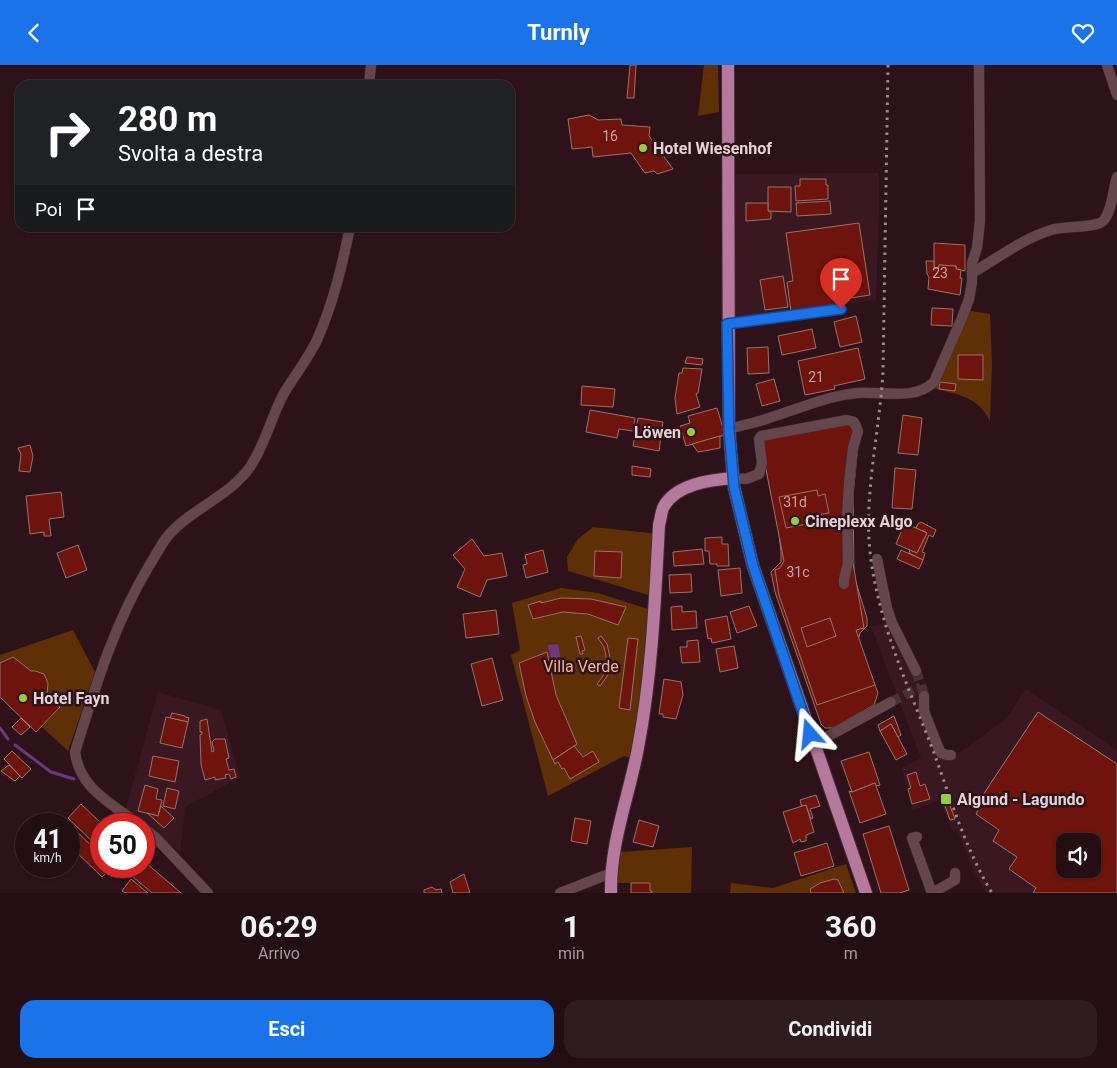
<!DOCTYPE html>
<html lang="it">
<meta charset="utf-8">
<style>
:root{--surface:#220e13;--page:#2e1c21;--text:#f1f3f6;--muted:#a29ca0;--line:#3f2e33;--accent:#1a73e8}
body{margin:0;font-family:Roboto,sans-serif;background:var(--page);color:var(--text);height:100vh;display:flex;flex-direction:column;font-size:19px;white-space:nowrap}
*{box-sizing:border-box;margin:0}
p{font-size:16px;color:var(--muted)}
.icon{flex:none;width:28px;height:28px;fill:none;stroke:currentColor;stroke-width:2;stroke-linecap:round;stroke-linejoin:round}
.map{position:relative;height:828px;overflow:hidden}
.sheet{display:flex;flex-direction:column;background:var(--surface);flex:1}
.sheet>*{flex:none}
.top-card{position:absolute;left:15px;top:15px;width:500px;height:152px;border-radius:15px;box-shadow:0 1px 4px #0004,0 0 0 1px var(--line);background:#202124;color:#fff;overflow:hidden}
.fabs{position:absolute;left:1056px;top:768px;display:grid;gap:10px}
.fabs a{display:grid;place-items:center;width:45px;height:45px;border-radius:10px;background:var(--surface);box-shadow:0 1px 4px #0004,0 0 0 1px var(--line);font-size:25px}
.speed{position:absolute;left:15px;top:748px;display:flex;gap:10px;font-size:25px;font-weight:700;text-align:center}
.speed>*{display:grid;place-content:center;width:65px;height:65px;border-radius:50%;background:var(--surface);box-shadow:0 1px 4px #0004,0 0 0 1px var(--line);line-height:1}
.speed small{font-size:12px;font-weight:400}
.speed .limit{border:8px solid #d22;background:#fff;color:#111}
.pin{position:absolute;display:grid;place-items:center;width:42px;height:42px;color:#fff;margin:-51px -21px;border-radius:50% 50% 50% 0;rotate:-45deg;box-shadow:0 0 5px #0007}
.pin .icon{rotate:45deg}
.me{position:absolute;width:55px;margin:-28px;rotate:342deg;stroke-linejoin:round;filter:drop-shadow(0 0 4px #0008)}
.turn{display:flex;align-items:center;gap:18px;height:105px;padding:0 20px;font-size:22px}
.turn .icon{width:65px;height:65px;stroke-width:2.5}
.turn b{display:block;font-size:35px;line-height:42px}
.then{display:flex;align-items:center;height:48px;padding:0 20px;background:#0003;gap:10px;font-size:19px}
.eta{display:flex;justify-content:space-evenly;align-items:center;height:85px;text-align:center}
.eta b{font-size:30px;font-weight:700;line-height:35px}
.cta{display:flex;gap:10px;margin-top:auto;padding:10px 20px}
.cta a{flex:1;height:58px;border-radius:15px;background:var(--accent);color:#fff;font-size:20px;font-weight:700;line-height:58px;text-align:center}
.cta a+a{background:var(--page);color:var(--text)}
header{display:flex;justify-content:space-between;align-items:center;height:65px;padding:0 20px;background:var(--accent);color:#fff;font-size:22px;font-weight:700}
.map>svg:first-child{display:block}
</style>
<header><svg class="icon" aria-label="back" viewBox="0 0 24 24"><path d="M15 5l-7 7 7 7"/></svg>Turnly<svg class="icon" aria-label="heart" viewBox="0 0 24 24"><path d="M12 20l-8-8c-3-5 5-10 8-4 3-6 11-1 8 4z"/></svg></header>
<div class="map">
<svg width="1117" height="828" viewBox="0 0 1117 828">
<rect width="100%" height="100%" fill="#2d1319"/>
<!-- built -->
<g fill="#3a1821" fill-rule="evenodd">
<polygon points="879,108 879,147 876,235 735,255 736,109"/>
<path d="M893 556 947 697 1006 654 1026 624 1117 685V828H986L972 803 958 766 953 767 940 735 913 745 902 703 921 693 871 562ZM1065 776H1092V804H1065Z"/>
<polygon points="158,627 221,645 240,712 185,742 180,787 125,747"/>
</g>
<!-- green -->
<g fill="#5f2f06">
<polygon points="704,0 718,0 719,47 698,51"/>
<path d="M965 245 990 249 992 299 990 356C976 329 956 330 930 322Z"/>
<polygon points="593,462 659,469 655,532 568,506 567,492 578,474"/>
<polygon points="561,523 598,528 651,545 648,580 632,693 624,691 548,731 511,590 520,585 512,538"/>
<polygon points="73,565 95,607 68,686 42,662 60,642 47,630 48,618 44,609 35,606 31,606 13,592 0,598 0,590"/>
<polygon points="692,782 691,828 652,828 650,826 649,818 616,818 620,787"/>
<polygon points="846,799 856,828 730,828 731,818 773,823"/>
</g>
<!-- water -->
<polygon fill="#6b3880" points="558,579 563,608 554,610 548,580"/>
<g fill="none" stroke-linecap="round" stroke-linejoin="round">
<!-- stream -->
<g stroke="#6b3880" stroke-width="3">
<polyline points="0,663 8,674"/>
<polyline points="15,680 51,707 74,714"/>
</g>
</g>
<!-- building -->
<g fill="#6e140c" stroke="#95736d" fill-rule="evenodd">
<polygon points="630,0 636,0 634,33 627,33"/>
<polygon points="589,50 598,55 621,54 622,60 650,62 649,71 673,104 657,109 654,106 645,108 631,88 593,92 592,82 572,84 568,54"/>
<polygon points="800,114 826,114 826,120 828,120 828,134 796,136 795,121 800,121"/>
<polygon points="768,122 791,122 791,147 768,146"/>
<polygon points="830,136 831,149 797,151 796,138"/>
<polygon points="746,138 768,138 768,146 771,147 771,154 746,156"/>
<polygon points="859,158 870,230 844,234 845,238 791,246 787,217 793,216 786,168"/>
<polygon points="934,178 965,180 965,206 956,204 956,201 939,200 939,203 934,203"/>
<polygon points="926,196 934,196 934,203 939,203 939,200 956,201 956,204 961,205 960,213 962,213 960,230 928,224 929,212 927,209"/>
<polygon points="783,211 788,242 765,245 760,215"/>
<polygon points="932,243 953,244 952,261 931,260"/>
<polygon points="856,251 862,277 840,282 834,257"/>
<polygon points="812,264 816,283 782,290 778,271"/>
<polygon points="768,282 769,308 748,309 747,283"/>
<polygon points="858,283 865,314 834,321 835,324 805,330 798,296"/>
<polygon points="958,290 983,290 983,315 958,314"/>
<polygon points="687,292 703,294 702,300 685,298"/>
<polygon points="683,303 702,304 698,328 696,329 700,342 677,349 675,333 679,308 682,308"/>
<polygon points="774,314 780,336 762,341 756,319"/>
<polygon points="940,317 956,319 955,326 939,324"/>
<polygon points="582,321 615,324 613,342 581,340"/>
<polygon points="717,343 725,370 686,381 680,361 690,358 688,351"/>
<polygon points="590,345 635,353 633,366 619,364 617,373 586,367"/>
<polygon points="903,350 922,353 918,390 898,388"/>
<polygon points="638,353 663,357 659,386 633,381"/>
<polygon points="847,359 855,361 853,429 854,511 867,553 867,561 860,568 858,575 878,628 874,640 833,663 825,663 821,659 775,527 771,507 781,497 781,487 778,461 760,374"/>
<polygon points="847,359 855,361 859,369 852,441 852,492 864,563 856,565 875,620 817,640 779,530 775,505 780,503 784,496 760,374"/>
<polygon points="720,371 720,383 698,387 692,379"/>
<polygon points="30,380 33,391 30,407 19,406 21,389 18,383"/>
<polygon points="632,401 651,404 650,412 632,410"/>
<polygon points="895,403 916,405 912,444 892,443"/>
<polygon points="817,425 818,431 825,429 829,448 821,449 823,456 786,463 779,432"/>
<polygon points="61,427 64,452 49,454 51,471 44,471 44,467 30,469 26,431"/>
<polygon points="921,457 936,465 933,472 929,470 922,487 925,488 923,495 909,488 910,485 917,488 927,468 916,463 918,459"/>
<polygon points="905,458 927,468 917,488 896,479"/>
<polygon points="722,472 722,479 728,479 729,501 717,501 717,499 710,499 709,486 705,486 705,473"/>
<polygon points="472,474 484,491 502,488 507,511 487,515 480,532 457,522 465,504 453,490"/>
<polygon points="78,480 87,505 66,513 57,488"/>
<polygon points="702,484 704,499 674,501 673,487"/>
<polygon points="543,485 548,507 526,513 523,500 527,499 525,490"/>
<polygon points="901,485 923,495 919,504 897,494"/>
<polygon points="595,486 622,487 621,513 594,511"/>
<polygon points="740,503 742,528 721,531 718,505"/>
<polygon points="691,509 692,527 670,528 669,510"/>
<polygon points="561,533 591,534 626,542 618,560 588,549 563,547 533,554 528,540 541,536 541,538"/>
<polygon points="682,541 682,547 696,546 697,563 672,565 671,542"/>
<polygon points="749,541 757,561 737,568 730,547"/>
<polygon points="496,545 499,569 466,573 463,549"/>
<polygon points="727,551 731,574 712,578 711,573 708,574 705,555"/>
<polygon points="830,553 836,571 807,582 801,563"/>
<polygon points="581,571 585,585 582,586 583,589 580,589 576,572"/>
<polygon points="601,571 607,579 611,597 610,607 600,621 597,619 603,611 606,602 606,591 604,582 598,573"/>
<polygon points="628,573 638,574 630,645 619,643"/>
<polygon points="698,575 700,597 682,598 680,582 687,582 687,576"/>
<polygon points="734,581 738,603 720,607 716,584"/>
<polygon points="547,587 556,630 577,679 553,695 535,657 526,631 519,598"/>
<polygon points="13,592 31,606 35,606 44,609 48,618 47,630 60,642 36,667 0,632 0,598"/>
<polygon points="492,593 503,635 482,641 471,599"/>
<polygon points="664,614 681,617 683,630 676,654 663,652 663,649 659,649"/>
<path d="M1038 647 1117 699V828H1033L1036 823 1009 804 1017 792 993 776 999 765 976 749 982 738 979 736ZM1065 776H1092V804H1065Z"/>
<polygon points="172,648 185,651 185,652 189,653 188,657 170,653"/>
<polygon points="894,651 901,670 898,672 891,659 880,666 878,660"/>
<polygon points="166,652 188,657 182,683 160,678"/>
<polygon points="21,653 30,662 21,670 12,662"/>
<polygon points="207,654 212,687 214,686 212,677 215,674 225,674 229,693 226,694 229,705 234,704 236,712 231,714 229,709 225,710 226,713 215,715 215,712 205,715 201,699 200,670 202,669 202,667 200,667 200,656"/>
<polygon points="891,659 907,689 896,695 880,666"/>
<polygon points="574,681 583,692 593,686 599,697 570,714 564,703 562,704 558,697 555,699 553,695"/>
<polygon points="12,686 31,704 22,713 4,694"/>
<polygon points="869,687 880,720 876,721 875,718 852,727 841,696"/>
<polygon points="153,691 179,696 175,717 149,711"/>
<polygon points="9,700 20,711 15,716 1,706"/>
<polygon points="916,707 920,721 925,719 930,734 912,739 908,724 911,723 907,710"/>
<polygon points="875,718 886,749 860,758 849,726 852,727"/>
<polygon points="145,720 158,724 156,734 162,735 158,751 138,746"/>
<polygon points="167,723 179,726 175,744 163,741"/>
<polygon points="816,730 820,741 810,744 813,753 811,754 806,740 802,742 800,735"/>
<polygon points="946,730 955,754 950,755 942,732"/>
<polygon points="81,739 102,759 101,785 68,753"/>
<polygon points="806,740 814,767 806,770 806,776 801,777 800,774 793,778 783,747"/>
<polygon points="161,741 174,753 164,763 147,748 158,751"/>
<polygon points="575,753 591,756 587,779 571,776"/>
<polygon points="639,755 659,761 653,782 633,777"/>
<polygon points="69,759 101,790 101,801 113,801 102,812 69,780"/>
<polygon points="889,761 909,825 900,828 881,828 863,769"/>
<polygon points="827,778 834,801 801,811 794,788"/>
<polygon points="145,797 181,828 152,828 133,812 142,801 144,801"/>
<polygon points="464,809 470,828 453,828 450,817"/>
<polygon points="131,814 148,828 125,828 122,826"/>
<polygon points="834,814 838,815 844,828 811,828 810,824 820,818"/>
<polygon points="631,818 650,818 650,826 652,826 652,828 631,828"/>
<polygon points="432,822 436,825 441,824 442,828 424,828 424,825"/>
</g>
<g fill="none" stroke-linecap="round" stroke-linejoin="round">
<!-- minor-tunnel -->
<g stroke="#493036" stroke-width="10" stroke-dasharray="10 5" stroke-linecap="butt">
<polyline points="916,606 924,629"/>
<polyline points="891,637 921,622"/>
</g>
<defs>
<g id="minor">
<polyline points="1107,0 1117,30"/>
<polyline points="369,20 371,0"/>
<path d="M972 208C998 193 1022 174 1051 165 1063 161 1096 163 1103 156 1112 147 1113 124 1117 112"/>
<polyline points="727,259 841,244"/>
<path d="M729 364C742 360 756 358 769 353 798 344 827 331 857 328 882 326 914 336 934 317L962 253 969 234 972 217V198L977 183 980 156 979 0"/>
<polyline points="733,413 746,414 759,409 762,398 759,374 761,371 847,355 854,357 858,366 853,383 849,418 847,451 848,498 844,514 844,519"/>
<polyline points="877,494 887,543 892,558 916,606"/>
<polyline points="924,631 924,646 938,682 941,688 947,690 951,690"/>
<polyline points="814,679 891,637"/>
<path d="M138 759C110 737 80 724 75 687 95 623 114 559 149 501 155 492 160 481 167 472 190 444 229 432 250 402 265 380 271 353 283 330 294 311 308 294 317 275 333 239 342 201 350 162"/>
<polyline points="144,763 156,773 208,828"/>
<polyline points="917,772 912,773 932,828"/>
<polyline points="560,828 611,808"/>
<polyline points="932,828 955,815 955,808"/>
</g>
<g id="major">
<polyline points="728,0 729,364 734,422 753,501 866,828"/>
<path d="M611 828C610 778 629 731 638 683 652 610 655 535 659 460 661 454 661 446 664 441 677 419 710 415 733 413"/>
</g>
</defs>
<!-- minor casing -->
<use href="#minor" stroke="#422f33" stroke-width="11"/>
<!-- major casing -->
<use href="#major" stroke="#422f33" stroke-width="14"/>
<!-- minor -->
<use href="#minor" stroke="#66464d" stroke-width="10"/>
<!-- major -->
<use href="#major" stroke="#b6789c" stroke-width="12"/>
<!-- rail -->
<path stroke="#9d888c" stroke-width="3" stroke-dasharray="2.5 5" stroke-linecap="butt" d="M888 0 883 306C880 362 866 419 869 475 874 550 908 620 934 688 951 735 966 785 992 828"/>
</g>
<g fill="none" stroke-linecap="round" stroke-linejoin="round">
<defs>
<polyline id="route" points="810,669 753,501 734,422 729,364 727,259 841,244"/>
</defs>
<!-- route casing -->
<use href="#route" stroke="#114b97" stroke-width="12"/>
<!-- route -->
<use href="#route" stroke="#1a73e8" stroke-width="9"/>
</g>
<!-- markers -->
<g fill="#93cd3e" stroke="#2d1319" stroke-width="2">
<circle cx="643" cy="83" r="5"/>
<circle cx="691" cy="367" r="5"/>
<circle cx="795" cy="456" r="5"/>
<circle cx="23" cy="633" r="5"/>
<rect x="940" y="728" width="12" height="12" rx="2.5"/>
</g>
<g text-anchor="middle" stroke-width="5" stroke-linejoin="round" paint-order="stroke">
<!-- number labels -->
<g font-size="14" fill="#c8a3a4">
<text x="610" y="76">16</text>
<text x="940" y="213">23</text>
<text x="816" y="317">21</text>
<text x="795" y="442">31d</text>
<text x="798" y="512">31c</text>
</g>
<!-- poi labels -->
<g font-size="16" font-weight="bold" fill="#e6d3d7" stroke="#2d1319" text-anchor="start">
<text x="653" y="89">Hotel Wiesenhof</text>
<text x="681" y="373" text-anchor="end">Löwen</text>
<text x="805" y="462">Cineplexx Algo</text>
<text x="33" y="639">Hotel Fayn</text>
<text x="957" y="740">Algund - Lagundo</text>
</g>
<!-- park labels -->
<g font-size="16" fill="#f3b389" stroke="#2d1319">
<text x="581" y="607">Villa Verde</text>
</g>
</g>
</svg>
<div class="fabs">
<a><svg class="icon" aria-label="sound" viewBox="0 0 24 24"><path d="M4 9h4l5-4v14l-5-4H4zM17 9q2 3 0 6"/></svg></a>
</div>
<div class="speed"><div>41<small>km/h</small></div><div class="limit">50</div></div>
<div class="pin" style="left:841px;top:244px;background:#d93025"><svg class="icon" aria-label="arrive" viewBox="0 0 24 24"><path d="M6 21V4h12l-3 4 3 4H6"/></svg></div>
<svg class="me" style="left:810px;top:669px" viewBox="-20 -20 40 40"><path d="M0-17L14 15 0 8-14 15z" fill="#1a73e8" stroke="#fff" stroke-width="4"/></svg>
<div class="top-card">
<div class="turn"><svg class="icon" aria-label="right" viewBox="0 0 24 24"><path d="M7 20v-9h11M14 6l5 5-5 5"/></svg><div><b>280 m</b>Svolta a destra</div></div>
<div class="then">Poi<svg class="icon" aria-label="arrive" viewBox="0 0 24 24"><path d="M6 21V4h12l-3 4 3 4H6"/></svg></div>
</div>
</div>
<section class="sheet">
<div class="eta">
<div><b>06:29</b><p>Arrivo</p></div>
<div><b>1</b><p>min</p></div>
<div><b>360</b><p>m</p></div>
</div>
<div class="cta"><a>Esci</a><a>Condividi</a></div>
</section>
